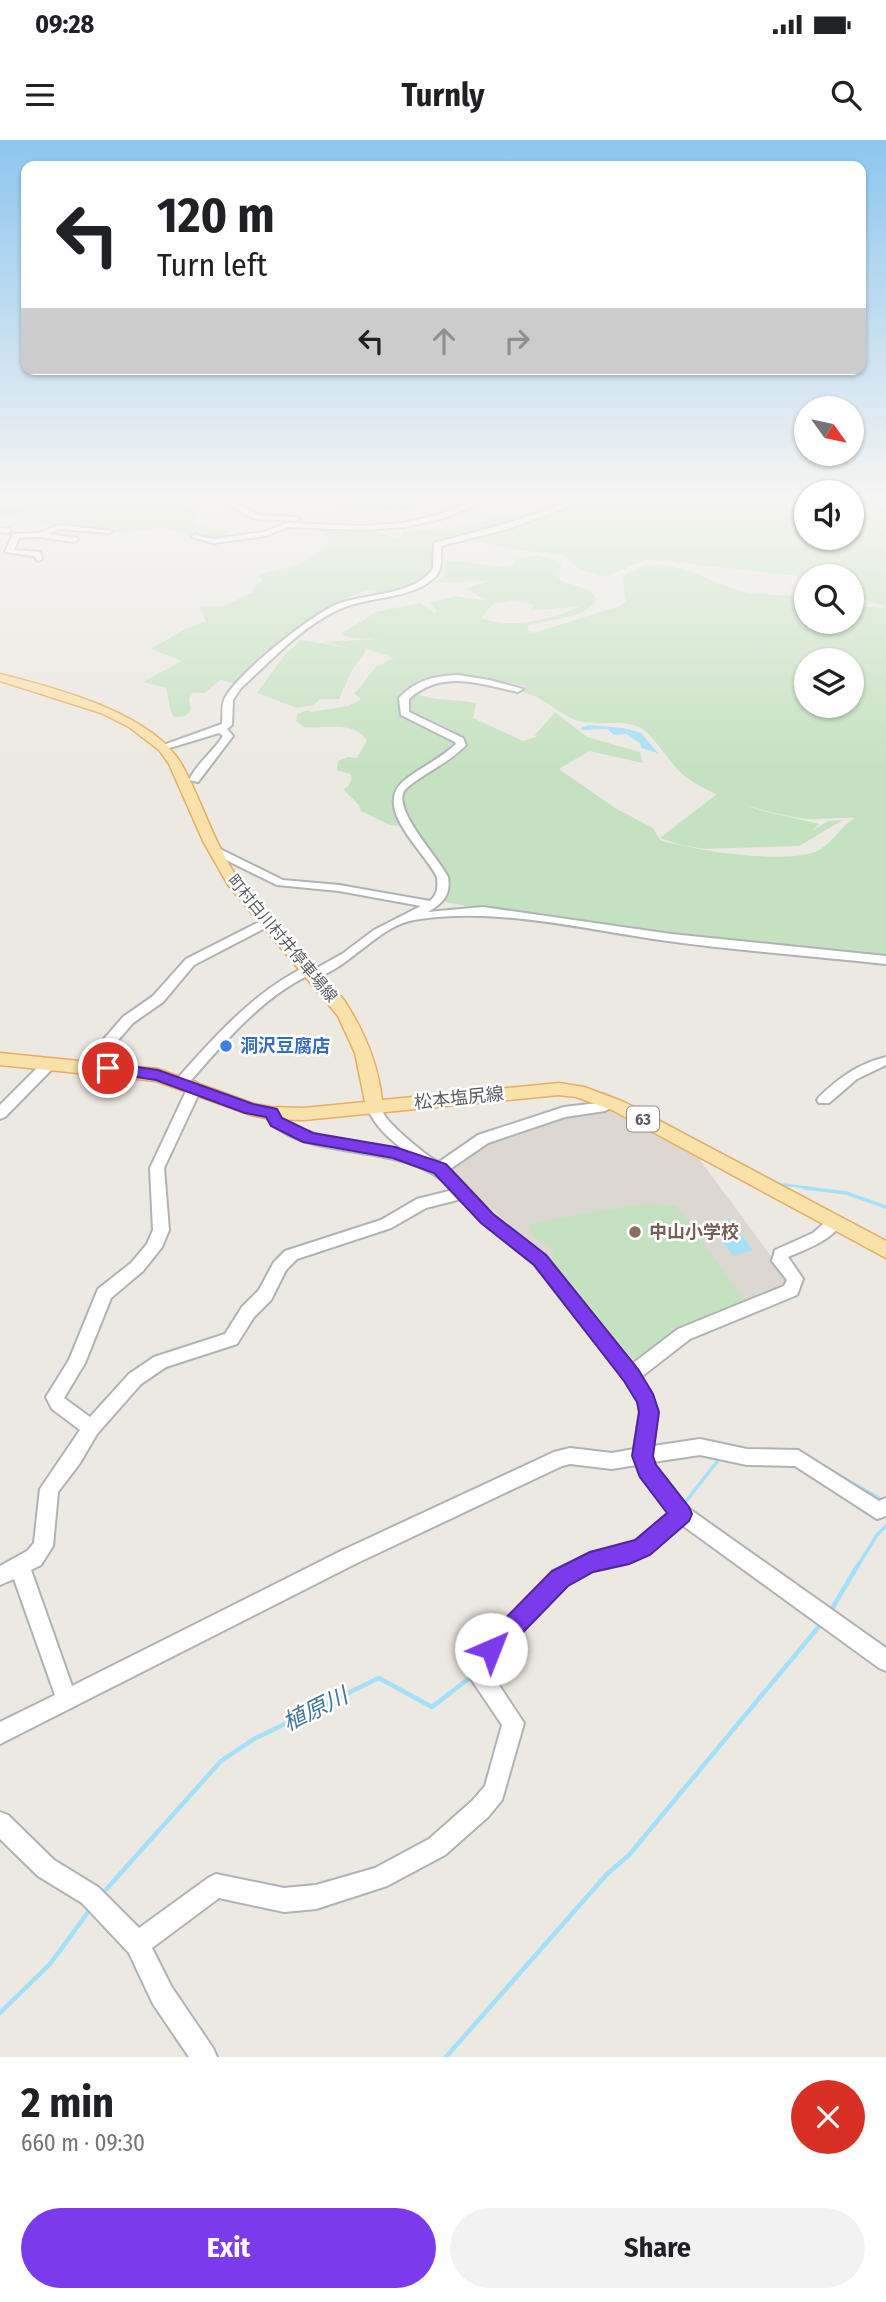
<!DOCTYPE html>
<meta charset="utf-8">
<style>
:root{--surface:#fff;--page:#f2f2f2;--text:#202124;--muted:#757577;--accent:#7c3aed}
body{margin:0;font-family:"Fira Sans Condensed","Noto Sans JP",sans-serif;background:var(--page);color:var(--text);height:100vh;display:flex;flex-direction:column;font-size:26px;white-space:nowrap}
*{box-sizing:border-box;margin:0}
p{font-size:23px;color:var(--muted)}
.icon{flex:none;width:38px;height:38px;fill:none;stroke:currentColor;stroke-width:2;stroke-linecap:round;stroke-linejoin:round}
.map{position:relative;height:1917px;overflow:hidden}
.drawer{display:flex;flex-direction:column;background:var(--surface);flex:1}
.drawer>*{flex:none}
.top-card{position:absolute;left:21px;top:21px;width:845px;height:214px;border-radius:14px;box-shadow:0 2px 5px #0004;background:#fff;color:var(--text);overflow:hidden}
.needle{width:46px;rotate:123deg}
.controls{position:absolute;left:794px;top:256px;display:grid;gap:14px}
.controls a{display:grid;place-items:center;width:70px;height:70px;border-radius:50%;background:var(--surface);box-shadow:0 2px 5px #0004;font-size:35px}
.pin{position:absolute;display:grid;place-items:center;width:60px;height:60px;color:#fff;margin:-30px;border:4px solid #fff;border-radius:50%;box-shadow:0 2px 7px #0007}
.me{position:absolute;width:77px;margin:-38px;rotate:44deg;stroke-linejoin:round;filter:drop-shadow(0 0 5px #0008)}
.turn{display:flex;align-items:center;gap:24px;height:147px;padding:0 21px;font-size:32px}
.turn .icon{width:91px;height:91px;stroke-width:2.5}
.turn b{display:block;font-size:49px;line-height:60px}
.lanes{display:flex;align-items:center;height:66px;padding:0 21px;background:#0003;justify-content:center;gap:35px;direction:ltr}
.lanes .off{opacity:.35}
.round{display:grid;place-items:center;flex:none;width:74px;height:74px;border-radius:37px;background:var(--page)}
.headline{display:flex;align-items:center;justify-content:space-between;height:119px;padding:0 21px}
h1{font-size:42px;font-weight:700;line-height:52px}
.primary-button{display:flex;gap:14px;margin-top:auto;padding:14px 21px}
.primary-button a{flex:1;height:80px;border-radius:42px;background:var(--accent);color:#fff;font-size:28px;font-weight:700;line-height:80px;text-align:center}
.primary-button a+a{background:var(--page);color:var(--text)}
.status{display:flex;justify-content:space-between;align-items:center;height:49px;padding:0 35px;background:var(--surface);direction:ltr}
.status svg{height:19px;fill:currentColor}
header{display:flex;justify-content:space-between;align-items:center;height:91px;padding:0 21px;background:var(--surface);font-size:32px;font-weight:700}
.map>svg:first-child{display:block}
</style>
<div class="status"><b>09:28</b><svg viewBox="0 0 49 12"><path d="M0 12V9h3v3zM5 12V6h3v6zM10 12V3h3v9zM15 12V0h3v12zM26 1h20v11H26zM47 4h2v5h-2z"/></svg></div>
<header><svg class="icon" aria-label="menu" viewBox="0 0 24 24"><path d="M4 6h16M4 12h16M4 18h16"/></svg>Turnly<svg class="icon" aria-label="search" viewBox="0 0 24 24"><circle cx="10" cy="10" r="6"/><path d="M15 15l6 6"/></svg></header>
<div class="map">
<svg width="886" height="1917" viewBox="0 0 886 1917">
<rect width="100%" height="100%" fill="#ece8e2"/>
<!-- education -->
<polygon fill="#dcd7d0" points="609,970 697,1016 787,1138 785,1145 677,1188 639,1221 632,1219 551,1120 477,1057 450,1025 483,1002 567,974"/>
<!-- green -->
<g fill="#c4e2c0" fill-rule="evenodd">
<path d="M28 360 174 361 196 371 198 376 194 384 229 391 224 399C204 402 186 391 166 389 155 388 145 391 134 391 94 393 42 390 9 368Z"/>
<polygon points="586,360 807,360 807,397 852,397 852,360 886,360 886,467 852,455 852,436 807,437 648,419 605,437 578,428 563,415 527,411 462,399 574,367"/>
<path d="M508 371 527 377 508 385 437 404 433 408V432L407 447 375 453 376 451 366 450 346 458 347 461 320 474 236 544 221 540 204 553H193L189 558 191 570 185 576 174 577 171 572 166 548 143 542 182 521 151 509 183 490 206 481 199 466H224L253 452 254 447 262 441 259 435C287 426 312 427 330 399L318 390C336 380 376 390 394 398L400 397 404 391C427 391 492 385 508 371Z"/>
<path d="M538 415 561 422 559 437 561 441 589 450 597 459C587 479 547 479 528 486L527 489 533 493 620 466 626 461 622 438C656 405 706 442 741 451 762 456 785 454 807 457V481H852L859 466 886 468V817L737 803 489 771 446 762 444 759C456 730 427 710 412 687L390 685 361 671 359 665 343 649 348 647 352 638 350 634 337 630 338 621 348 617 357 618 367 600C353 580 325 589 304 587L296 581 297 574 308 570 311 572 348 566 361 559 354 554 376 527 394 518 364 508 366 511 352 530 339 559H320L314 565 297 568 257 553 284 516 301 500 356 509 323 502 378 499 352 498 341 494 376 472 420 463 434 473 437 471 430 463 455 456 485 460 466 448 490 441 433 443 444 436 446 420 512 428 518 419ZM512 461 529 463 534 466 530 471 581 466C552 479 512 490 481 478L493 464ZM807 520H852V565H807ZM447 536 526 546 519 551C546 557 554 572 576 580 596 587 620 579 639 587 651 592 670 623 682 634 709 657 772 675 807 679 823 680 840 677 855 678 841 686 833 702 819 710 790 726 692 710 660 700L653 688 615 668 559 629 589 611 643 623 640 612 587 597 555 572 535 595 536 597 523 601 473 578 476 563C453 559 427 561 408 550L432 538Z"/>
<polygon points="717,654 759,670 819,684 812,691 828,681 843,680 799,706 705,709 681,705 660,698"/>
<polygon points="649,1063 677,1066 745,1161 677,1188 639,1221 632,1219 551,1120 554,1110 533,1096 529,1085 558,1078"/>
</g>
<!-- water -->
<g fill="#a5e0f9">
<polygon points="589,585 624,588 641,593 658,613 641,608 640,603 626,594 614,595 607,589 581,590 582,587"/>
<polygon points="730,1079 730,1080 753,1110 733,1116 711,1086"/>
</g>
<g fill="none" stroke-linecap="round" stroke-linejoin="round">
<!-- stream-far2 -->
<polyline stroke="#a5e0f9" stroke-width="2.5" points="603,953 635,967 779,1044 818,1049"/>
<!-- stream-far1 -->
<g stroke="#a5e0f9" stroke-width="3.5">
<polyline points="805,1048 846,1053 886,1067"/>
<polyline points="815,1322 886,1362"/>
<polyline points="683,1365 720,1318"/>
<polyline points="665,1399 676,1392 677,1387"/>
<polyline points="857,1427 877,1395 886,1386"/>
</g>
<!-- stream -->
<g stroke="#a5e0f9" stroke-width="4.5">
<polyline points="830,1472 858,1425"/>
<polyline points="526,1487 568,1444"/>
<polyline points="102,1754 221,1621 254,1599 379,1538 432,1567 472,1536"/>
<polyline points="0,1873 50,1824 89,1771"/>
<polyline points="446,1917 607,1734 629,1715 821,1484"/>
</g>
<!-- river -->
<g fill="#a5e0f9" fill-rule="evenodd">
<polygon points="49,360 65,360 0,378 0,372"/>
<polygon points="283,360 395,365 426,360 412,369 395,371"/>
</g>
<defs>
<g id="minor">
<polygon points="218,360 227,360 259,375 296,377 300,379 296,381 255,379"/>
<polygon points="476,360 486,360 442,379 404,387 362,390 288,387 266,396 214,403 191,397 195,395 214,399 264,392 287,383 362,386 404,383 437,375"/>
<path d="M575 360H586L511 388 441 406C440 417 444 428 435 437 410 461 368 455 338 470 301 487 271 521 241 548L233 560 232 585 227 589 233 596 198 642 189 640C197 623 213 612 223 596L219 593 163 610 158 607 222 584C223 576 221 565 225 558 238 533 313 473 340 463 366 454 419 454 433 428L434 403 505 384Z"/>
<polygon points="59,385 113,391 109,393 60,389 47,394 77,398 78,400 74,402 39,397 19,398 14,410 40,412 42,419 38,421 34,416 5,412 13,394 39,393"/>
<polygon points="0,388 10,389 11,391 7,393 0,392"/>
<path d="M458 535 489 540 523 549 518 552C479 544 442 529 409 559V572L463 598 466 605C452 620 433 629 417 640 413 643 407 647 404 651 393 671 439 718 448 737 451 755 443 763 428 772L483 767 671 794 886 816V824C813 816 740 811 668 801 586 790 496 766 414 780 378 786 350 828 313 839L307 836C260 859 221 906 187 945H177L175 942 177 939C214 897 254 852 305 827L309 826 315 829 342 814 374 790 421 766 339 751 277 745 212 713V709H220L283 740 339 745 430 761C438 754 438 747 437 737 423 709 370 666 406 639 422 627 441 618 456 604L455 602 401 575 399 558C416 540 434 536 458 535Z"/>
<polygon points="267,778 271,779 271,785 194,825 163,862 133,883 93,929 83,929 81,926 83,923 123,877 153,856 186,819"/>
<path d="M886 917V925L857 939 829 963H819L817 960 819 957C840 937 858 924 886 917Z"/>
<polygon points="50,919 55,920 57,923 55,926 5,977 0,979 0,965 45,920"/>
<path d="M195 942 202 947 164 1028 169 1090 162 1107 143 1131 111 1158 85 1223 64 1258 90 1277 129 1234 154 1217 225 1194 242 1167 259 1150 274 1122 285 1111 381 1080 417 1059 453 1050C405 996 297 1027 264 973L266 970H276C299 1003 369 1000 405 1011 389 998 375 987 367 967L369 964H379C382 969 383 974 387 979 395 989 428 1018 439 1022L478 995 564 967 598 963 611 958 618 963 605 971 565 977 488 1003 450 1029 492 1074 546 1116 632 1224 678 1189 784 1146 787 1140 772 1121 775 1110 813 1093 830 1078H840L843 1082C830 1101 809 1108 788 1117L803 1139 797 1155 690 1199 641 1237C660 1268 658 1272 653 1306L700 1299 747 1309 798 1310 879 1361 886 1358V1376L877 1379 795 1326 747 1325 700 1315 653 1322 688 1368 886 1508V1531L879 1528 682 1385 650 1413 629 1423 593 1431 567 1445 487 1527 524 1583 502 1660 488 1677 445 1715 387 1746 316 1769 284 1772 219 1758 152 1808 171 1846 213 1908 217 1917H189L153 1864 129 1813 82 1763 38 1736 0 1699V1672L8 1675 54 1720 98 1747 139 1788 208 1738 216 1734 284 1748 316 1745 375 1728 429 1699 472 1661 485 1646 502 1585 467 1533 464 1526 467 1519 553 1431 590 1413 627 1405 636 1401 669 1373 640 1336 636 1325 612 1329 570 1324 562 1326 355 1424 0 1604V1582L55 1555 14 1439 0 1445V1426L27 1411 34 1403 40 1349 80 1290 52 1269 46 1257 69 1220 98 1149 131 1123 147 1104 153 1090 150 1028 188 947ZM461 1059 482 1082 534 1124 625 1240 638 1262 640 1271 634 1309 612 1313 570 1308 554 1312 341 1411 72 1546 31 1430 41 1425 53 1406 58 1352 80 1323 97 1294 141 1244 166 1227 237 1204 254 1177 271 1160 286 1130 297 1119 391 1088 426 1068Z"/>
</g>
<g id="major">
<polygon points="14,360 27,360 0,372 0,366"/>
<path d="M0 534C55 548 153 573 182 625 203 663 215 708 242 744 272 785 310 822 344 860 364 891 378 923 382 960L559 943 584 947 624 962 886 1101V1118L612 970 576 957 559 955 304 980 271 979 251 975 156 941 0 925V913L158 929 254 964 271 967 304 968 365 962 355 913 338 876 228 745 203 701 169 624 159 610 129 587 101 573 0 541Z"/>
</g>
</defs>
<!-- minor casing -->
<use href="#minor" stroke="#afb3b6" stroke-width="4"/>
<!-- major casing -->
<use href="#major" stroke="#e7ae60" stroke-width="3"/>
<!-- minor -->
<use href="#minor" fill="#fff" fill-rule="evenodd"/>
<!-- major -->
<use href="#major" fill="#f9e1aa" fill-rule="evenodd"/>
</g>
<!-- sky -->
<linearGradient id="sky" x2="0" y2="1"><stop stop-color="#8dc6ef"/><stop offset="0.57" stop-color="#f6f5f2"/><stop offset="1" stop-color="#f6f5f2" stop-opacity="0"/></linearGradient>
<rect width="886" height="629" fill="url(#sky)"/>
<!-- route -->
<polygon fill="#7c3aed" stroke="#51269a" stroke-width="2" points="108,923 158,930 253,964 277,969 282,978 313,993 395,1007 446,1024 493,1074 546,1115 638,1229 653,1254 659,1272 653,1316 656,1325 689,1367 692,1374 689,1381 650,1415 629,1424 593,1432 568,1446 499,1517 491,1521 483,1517 479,1509 483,1501 552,1431 590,1412 635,1400 667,1373 640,1337 632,1316 639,1272 637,1262 624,1241 534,1125 481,1083 434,1033 393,1018 303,1002 271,986 266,977 245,973 156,940 103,932 101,928 103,925"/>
<!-- markers -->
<circle fill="#3f7fe0" stroke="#fff" stroke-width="2.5" cx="226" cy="906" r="7"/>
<circle fill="#8d6e63" stroke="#fff" stroke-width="2.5" cx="635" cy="1092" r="7"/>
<g text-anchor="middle" stroke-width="5" stroke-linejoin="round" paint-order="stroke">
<!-- far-street labels -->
<g font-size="16" fill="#5a5e62" stroke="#fff">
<text transform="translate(283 798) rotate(50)" y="6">町村白川村井停車場線</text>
</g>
<!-- shield labels -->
<rect fill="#fff" stroke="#8c8e91" stroke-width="2" x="627" y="966.5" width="32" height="25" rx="5"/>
<g font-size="16" font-weight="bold" fill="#5a5e62">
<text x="643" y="985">63</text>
</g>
<!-- shop labels -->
<g font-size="18" font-weight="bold" fill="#366cbe" stroke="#fff" text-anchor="start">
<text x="240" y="912">洞沢豆腐店</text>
</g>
<!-- street labels -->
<g font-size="18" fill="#5a5e62" stroke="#fff">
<text transform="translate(459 958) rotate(-6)" y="6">松本塩尻線</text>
</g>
<!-- education labels -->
<g font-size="18" font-weight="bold" fill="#785e54" stroke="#fff" text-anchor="start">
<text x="649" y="1098">中山小学校</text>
</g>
<!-- near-water labels -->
<g font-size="23" font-style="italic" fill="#3f7798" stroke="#fff">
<text transform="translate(315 1569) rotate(-26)" y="8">植原川</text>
</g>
</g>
</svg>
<div class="controls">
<a><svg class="needle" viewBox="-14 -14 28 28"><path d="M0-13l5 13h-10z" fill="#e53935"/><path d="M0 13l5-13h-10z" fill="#757577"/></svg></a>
<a><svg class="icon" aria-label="sound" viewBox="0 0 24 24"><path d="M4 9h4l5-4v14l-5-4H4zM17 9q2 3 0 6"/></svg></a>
<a><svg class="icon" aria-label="search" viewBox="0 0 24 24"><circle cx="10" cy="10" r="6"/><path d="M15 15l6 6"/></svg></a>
<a><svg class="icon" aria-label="layers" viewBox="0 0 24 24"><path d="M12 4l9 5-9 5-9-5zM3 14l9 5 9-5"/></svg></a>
</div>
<div class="pin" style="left:108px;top:928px;background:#d93025"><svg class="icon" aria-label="arrive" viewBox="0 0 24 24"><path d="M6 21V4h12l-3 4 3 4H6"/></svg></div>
<svg class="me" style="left:491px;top:1509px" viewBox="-20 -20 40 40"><circle r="19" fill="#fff"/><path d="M0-13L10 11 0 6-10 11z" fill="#7c3aed"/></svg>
<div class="top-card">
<div class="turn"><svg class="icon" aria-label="left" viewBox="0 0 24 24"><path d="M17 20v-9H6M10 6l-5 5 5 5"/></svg><div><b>120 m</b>Turn left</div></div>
<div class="lanes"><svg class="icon" aria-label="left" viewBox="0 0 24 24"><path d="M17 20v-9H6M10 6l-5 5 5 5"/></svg><svg class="icon off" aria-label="ahead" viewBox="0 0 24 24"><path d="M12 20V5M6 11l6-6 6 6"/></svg><svg class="icon off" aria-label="right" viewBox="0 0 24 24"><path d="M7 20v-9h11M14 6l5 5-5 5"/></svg></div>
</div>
</div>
<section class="drawer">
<div class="headline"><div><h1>2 min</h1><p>660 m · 09:30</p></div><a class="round" style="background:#d93025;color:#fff"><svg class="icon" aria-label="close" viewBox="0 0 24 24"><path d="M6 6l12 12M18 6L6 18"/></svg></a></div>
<div class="primary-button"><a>Exit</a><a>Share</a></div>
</section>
